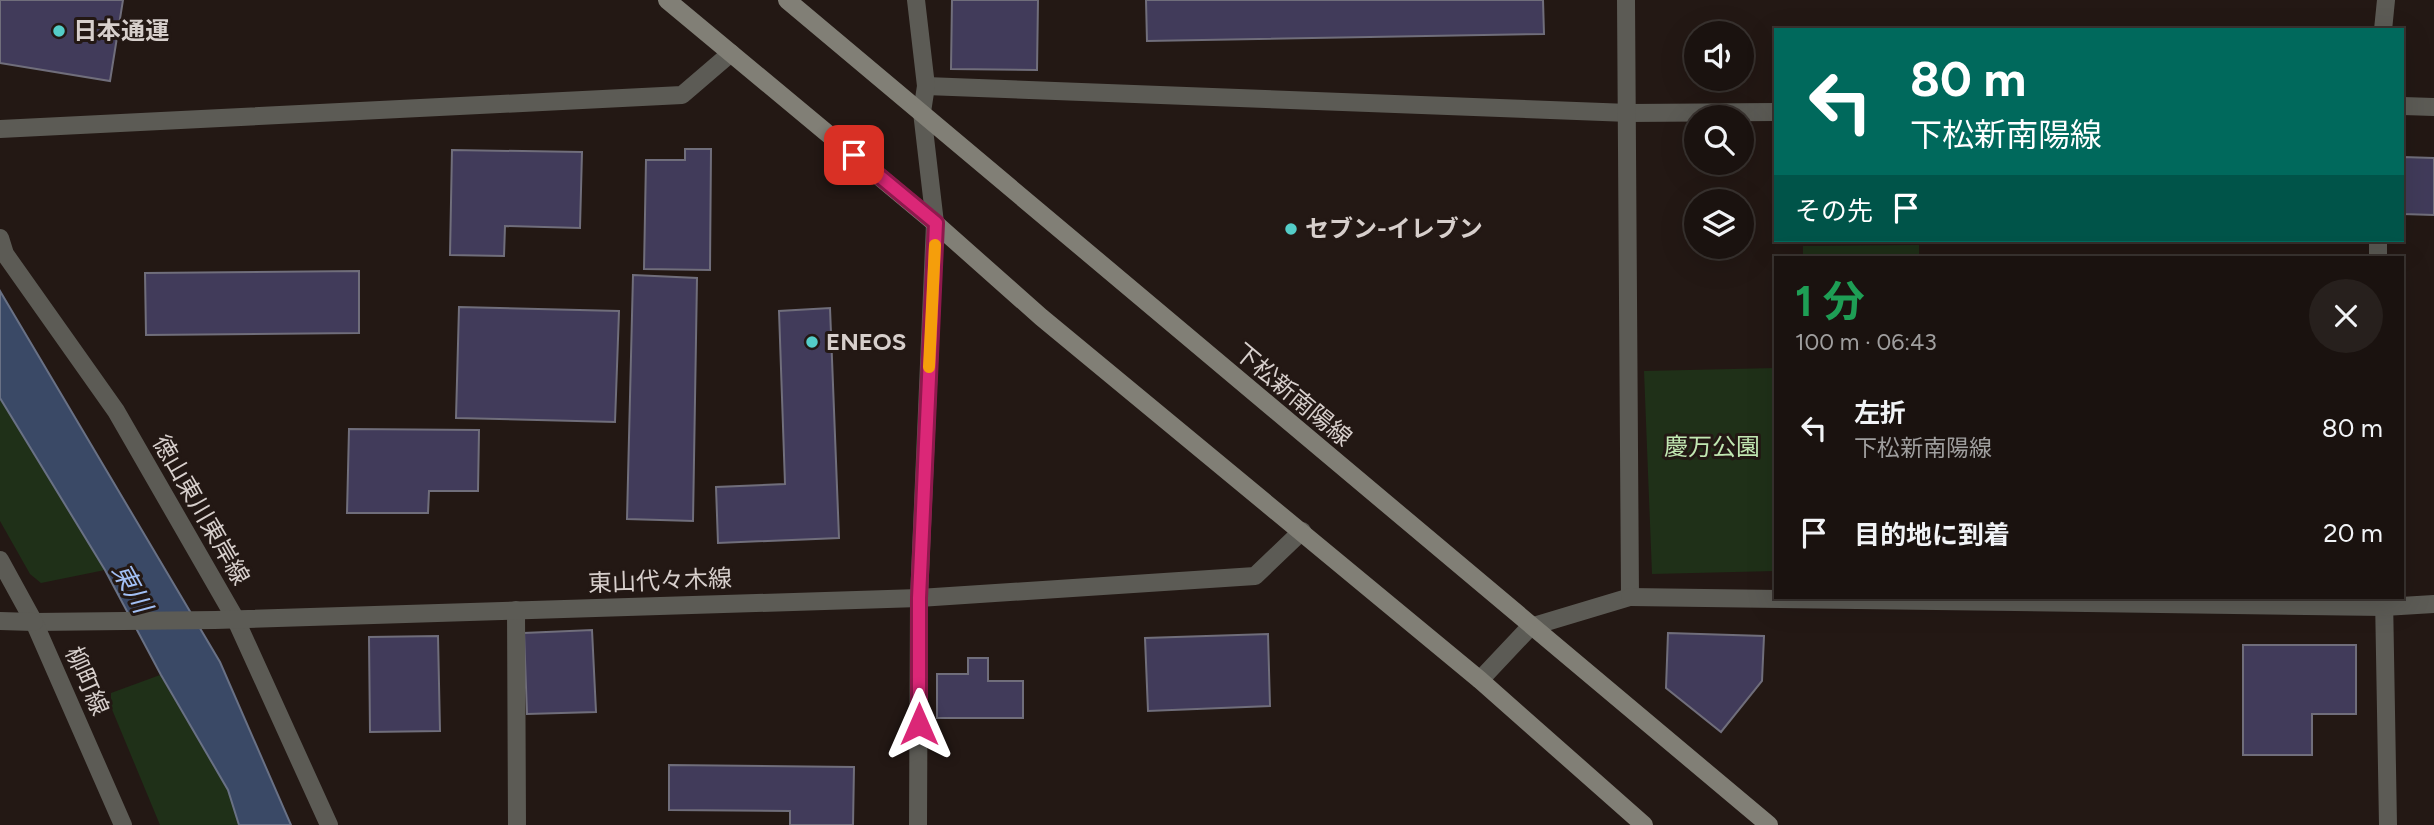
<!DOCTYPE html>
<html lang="ja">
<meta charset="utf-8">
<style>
:root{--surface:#1a120f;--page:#27201d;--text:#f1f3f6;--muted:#9f9e9e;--line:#38322f}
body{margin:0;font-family:Figtree,"Noto Sans JP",sans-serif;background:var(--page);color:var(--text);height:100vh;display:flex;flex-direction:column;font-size:26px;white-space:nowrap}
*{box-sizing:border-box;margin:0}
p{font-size:23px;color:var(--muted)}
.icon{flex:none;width:38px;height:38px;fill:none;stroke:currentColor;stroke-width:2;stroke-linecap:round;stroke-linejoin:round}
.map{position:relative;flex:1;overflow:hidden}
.sheet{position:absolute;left:1774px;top:256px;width:630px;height:343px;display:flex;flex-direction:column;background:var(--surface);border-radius:0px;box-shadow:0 7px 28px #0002,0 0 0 2px var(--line)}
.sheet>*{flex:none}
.hud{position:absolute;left:1774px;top:28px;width:630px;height:214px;border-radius:0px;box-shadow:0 7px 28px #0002,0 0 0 2px var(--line);background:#00695c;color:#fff;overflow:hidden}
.controls{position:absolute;left:1684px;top:21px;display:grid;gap:14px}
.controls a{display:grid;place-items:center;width:70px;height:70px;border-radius:50%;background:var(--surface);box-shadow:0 7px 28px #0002,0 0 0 2px var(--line);font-size:35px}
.pin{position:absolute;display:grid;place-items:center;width:60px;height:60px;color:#fff;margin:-30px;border-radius:14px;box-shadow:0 4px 10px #0006}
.me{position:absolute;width:77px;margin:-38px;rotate:0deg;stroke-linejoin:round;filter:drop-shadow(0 0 5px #0008)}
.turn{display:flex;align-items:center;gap:24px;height:147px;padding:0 21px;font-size:32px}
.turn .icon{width:91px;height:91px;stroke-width:2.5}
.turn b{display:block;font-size:49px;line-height:60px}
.then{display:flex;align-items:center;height:66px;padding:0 21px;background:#0003;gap:14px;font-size:26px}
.round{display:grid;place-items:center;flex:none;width:74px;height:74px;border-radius:37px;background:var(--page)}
.overview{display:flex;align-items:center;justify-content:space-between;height:119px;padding:0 21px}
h1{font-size:42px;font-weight:700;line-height:52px;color:#1e9e55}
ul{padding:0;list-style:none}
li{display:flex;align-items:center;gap:21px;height:105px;padding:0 21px}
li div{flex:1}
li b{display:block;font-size:26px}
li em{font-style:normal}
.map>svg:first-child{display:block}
</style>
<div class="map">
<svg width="2434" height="825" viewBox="0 0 2434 825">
<rect width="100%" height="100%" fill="#231814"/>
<!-- green -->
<g fill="#1f3018">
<polygon points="1919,245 1919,257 1803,257 1803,246"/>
<polygon points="1776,368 1776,571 1652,574 1644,371"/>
<polygon points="0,398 105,570 41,583 30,574 0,521"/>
<polygon points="160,675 228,790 239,825 160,825 111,707 111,693"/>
</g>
<!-- water -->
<polygon fill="#3a4966" stroke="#697185" stroke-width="2" points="0,291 220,662 291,825 239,825 228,790 161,675 105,570 0,398"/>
<!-- building -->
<g fill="#413b5a" stroke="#706e7b" stroke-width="2">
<polygon points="0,0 123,0 110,81 0,63"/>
<polygon points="952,0 1038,0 1037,70 951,69"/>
<polygon points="1146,0 1543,0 1544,34 1147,41"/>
<polygon points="685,149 711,149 710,270 644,269 646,160 685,160"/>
<polygon points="452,150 582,152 580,228 505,226 504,256 450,255"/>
<polygon points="2403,157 2434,158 2434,215 2403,214"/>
<polygon points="359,271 359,333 146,335 145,273"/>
<polygon points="633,275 697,278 693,521 627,519"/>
<polygon points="459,307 619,311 615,422 456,418"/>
<polygon points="830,308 839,538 718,543 716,487 785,484 779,311"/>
<polygon points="349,429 479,430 478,491 429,491 428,513 347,513"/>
<polygon points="592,630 596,712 527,714 524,633"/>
<polygon points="1668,633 1764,636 1762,681 1721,732 1666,688"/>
<polygon points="1268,634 1270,706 1148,711 1145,638"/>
<polygon points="438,636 440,731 370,732 369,637"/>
<polygon points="2243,645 2356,645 2356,714 2312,714 2312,755 2243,755"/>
<polygon points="968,658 988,658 988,681 1023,681 1023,718 937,718 937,674 968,674"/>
<polygon points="669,765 854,767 853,825 790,825 790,811 669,810"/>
</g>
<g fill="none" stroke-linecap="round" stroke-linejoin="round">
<!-- minor -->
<g stroke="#5c5b55" stroke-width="18">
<polyline points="2383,30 2386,0"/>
<polyline points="926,86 1629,113 1776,112"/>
<polyline points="2403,106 2434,107"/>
<polyline points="0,129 682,95 731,53"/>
<polyline points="0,238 5,254 116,411 235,618 329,825"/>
<polyline points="2378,240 2378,257"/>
<polyline points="2384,597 2388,825"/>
<polyline points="516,610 517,825"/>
<polyline points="34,622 215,620 919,598 1255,576 1302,531"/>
<polyline points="1480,680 1530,627 1630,597 1626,0"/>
<polyline points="918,825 919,598 935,223"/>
</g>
<!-- tertiary -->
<g stroke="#5c5b55" stroke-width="18">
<polyline points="916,0 926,86 922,112 935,223"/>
<polyline points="0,560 34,622 123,825"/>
<polyline points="1630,597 2384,607 2434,604"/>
<polyline points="0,621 34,622"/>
</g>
<!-- secondary -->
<g stroke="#817f76" stroke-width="18">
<polyline points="667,0 935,223 1041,317 1480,680 1644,825"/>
<polyline points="787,0 1769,825"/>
</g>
</g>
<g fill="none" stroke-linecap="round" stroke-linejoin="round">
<defs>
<polyline id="route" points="854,155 936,223 919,598 919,724"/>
</defs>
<!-- route casing -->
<use href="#route" stroke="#8e194d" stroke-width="18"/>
<!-- route -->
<use href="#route" stroke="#db2777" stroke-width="12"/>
<!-- slow -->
<polyline stroke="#f59e0b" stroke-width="12" points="929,367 935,245"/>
</g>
<!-- markers -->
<g fill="#54cdc8" stroke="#231814" stroke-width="2.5">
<circle cx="59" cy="31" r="7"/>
<circle cx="1291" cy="229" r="7"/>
<circle cx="812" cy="342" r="7"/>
</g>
<g text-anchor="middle" stroke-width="6" stroke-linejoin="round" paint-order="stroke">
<!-- poi labels -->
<g font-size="24" font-weight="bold" fill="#d7cfcc" stroke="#231814" text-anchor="start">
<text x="73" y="39">日本通運</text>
<text x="1305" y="237">セブン-イレブン</text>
<text x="826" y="350">ENEOS</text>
</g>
<!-- street labels -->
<g font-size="24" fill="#d7cfcc" stroke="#231814">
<text transform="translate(1293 395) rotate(40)" y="8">下松新南陽線</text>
<text transform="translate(201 510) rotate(60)" y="8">徳山東川東岸線</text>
<text transform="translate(660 581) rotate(-2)" y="8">東山代々木線</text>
<text transform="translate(87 681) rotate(66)" y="8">柳町線</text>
</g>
<!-- park labels -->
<g font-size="24" fill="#c1e7b2" stroke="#231814">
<text x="1712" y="455">慶万公園</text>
</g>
<!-- water labels -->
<g font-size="26" font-style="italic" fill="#a3c0f5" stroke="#231814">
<text transform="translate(132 588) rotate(61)" y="9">東川</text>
</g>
</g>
</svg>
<div class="controls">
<a><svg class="icon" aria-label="sound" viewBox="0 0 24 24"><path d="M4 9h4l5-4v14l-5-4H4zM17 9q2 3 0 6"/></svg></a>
<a><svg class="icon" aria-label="search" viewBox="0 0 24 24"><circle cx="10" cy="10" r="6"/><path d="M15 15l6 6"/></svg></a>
<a><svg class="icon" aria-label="layers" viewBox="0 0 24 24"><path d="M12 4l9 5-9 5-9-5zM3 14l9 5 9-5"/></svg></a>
</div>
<div class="pin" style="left:854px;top:155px;background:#d93025"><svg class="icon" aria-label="arrive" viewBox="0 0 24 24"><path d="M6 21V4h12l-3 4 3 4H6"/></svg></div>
<svg class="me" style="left:919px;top:724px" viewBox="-20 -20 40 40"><path d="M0-17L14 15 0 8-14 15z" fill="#db2777" stroke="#fff" stroke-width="4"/></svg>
<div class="hud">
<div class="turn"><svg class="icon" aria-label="left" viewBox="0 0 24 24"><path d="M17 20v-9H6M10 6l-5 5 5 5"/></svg><div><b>80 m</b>下松新南陽線</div></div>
<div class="then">その先<svg class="icon" aria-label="arrive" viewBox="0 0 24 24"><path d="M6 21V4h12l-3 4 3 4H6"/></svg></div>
</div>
<section class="sheet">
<div class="overview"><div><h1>1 分</h1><p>100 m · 06:43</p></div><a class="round"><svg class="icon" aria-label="close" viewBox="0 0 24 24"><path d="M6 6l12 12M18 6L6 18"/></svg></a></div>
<ul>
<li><svg class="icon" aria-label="left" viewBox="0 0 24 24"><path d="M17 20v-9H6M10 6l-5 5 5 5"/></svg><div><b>左折</b><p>下松新南陽線</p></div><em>80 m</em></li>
<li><svg class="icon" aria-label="arrive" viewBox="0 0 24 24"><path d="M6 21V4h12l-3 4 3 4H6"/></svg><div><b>目的地に到着</b></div><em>20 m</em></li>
</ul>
</section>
</div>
